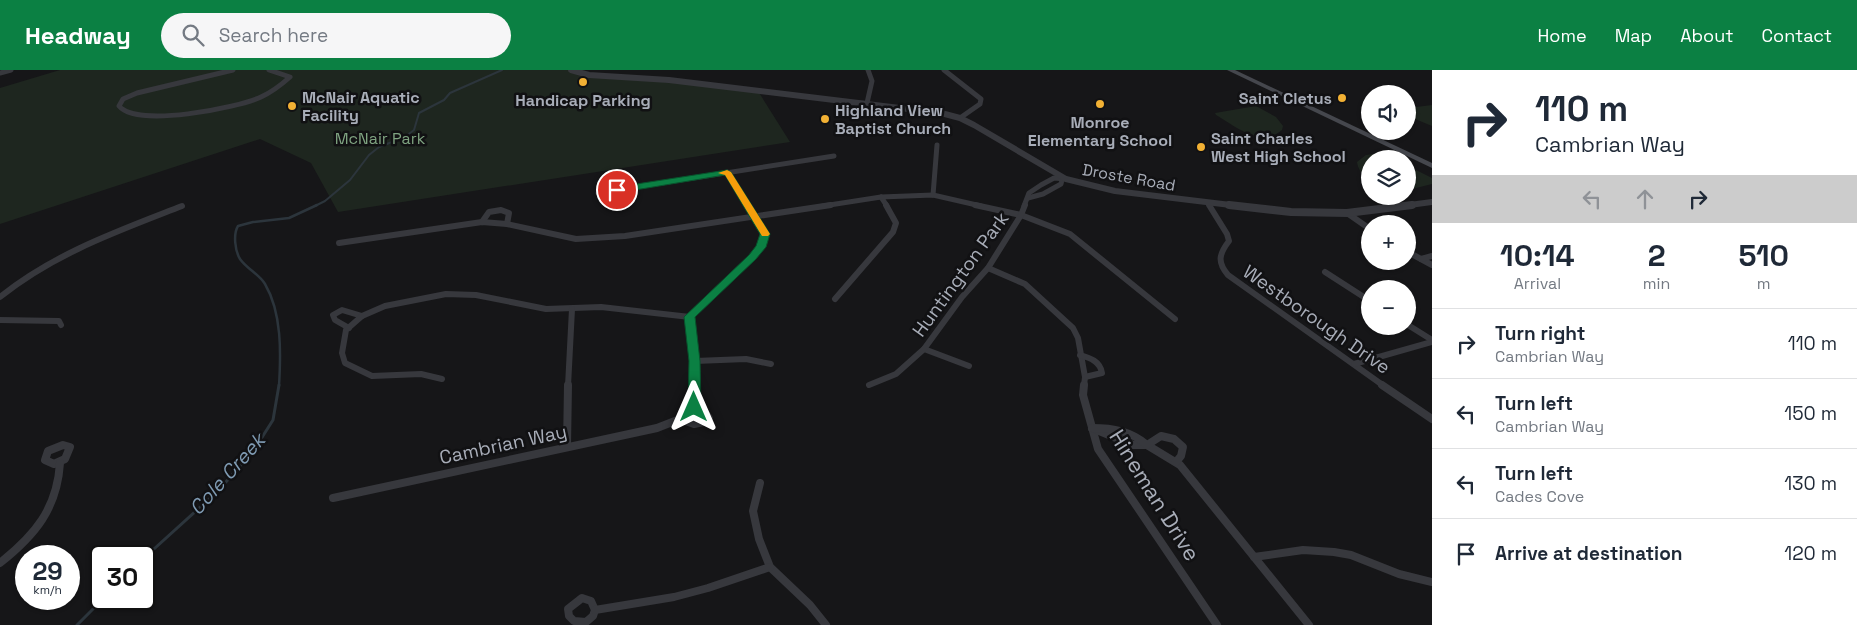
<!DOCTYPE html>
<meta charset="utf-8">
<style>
:root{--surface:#fff;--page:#f6f6f7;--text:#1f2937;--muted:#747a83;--line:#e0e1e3;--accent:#0b8043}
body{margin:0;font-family:"Space Grotesk",sans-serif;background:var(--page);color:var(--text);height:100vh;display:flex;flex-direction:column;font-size:19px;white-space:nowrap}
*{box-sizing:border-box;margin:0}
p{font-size:16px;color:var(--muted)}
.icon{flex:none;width:28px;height:28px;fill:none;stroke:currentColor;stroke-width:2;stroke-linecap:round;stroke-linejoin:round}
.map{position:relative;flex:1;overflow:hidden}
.panel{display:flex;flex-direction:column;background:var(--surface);width:425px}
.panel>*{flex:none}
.top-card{background:#fff;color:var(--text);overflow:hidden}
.tools{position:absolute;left:1361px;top:15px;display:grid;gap:10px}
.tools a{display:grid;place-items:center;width:55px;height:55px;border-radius:50%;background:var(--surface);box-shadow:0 1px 4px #0004;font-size:25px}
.speed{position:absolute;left:15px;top:475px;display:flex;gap:10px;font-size:25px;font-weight:700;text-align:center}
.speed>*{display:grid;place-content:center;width:65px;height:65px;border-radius:50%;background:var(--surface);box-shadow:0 1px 4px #0004;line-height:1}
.speed small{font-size:12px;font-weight:400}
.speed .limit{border:2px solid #111;border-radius:8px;background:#fff;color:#111}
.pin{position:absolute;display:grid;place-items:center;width:42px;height:42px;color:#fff;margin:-21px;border:2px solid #fff;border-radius:50%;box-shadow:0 1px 5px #0007}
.me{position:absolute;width:55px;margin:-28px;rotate:0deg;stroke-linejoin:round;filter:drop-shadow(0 0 4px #0008)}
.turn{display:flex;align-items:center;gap:18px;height:105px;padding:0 20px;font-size:22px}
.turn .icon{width:65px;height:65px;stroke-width:2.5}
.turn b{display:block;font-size:35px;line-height:42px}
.lanes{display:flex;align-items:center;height:48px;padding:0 20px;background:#0003;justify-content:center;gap:25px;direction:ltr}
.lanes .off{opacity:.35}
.eta{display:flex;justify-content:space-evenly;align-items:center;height:85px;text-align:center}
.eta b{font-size:30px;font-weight:700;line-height:35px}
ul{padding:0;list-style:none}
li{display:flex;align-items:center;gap:15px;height:70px;padding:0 20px;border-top:1px solid var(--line)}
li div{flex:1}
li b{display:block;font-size:19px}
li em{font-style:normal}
header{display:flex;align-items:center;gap:30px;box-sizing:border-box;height:70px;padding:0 25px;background:var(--accent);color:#fff}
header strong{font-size:24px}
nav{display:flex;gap:28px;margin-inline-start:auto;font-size:18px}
.search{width:350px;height:45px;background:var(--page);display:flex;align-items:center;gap:12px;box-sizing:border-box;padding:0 18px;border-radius:28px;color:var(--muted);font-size:19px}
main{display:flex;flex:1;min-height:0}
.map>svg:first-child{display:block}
</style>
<header>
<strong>Headway</strong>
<div class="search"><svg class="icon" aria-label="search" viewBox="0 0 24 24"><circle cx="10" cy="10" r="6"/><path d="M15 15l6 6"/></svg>Search here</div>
<nav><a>Home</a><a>Map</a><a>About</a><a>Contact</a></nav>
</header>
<main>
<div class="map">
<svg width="1432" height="555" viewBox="0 0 1432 555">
<rect width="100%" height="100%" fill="#161618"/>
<!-- green -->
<g fill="#1e261f">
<polygon points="60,0 574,0 589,5 758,21 790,72 338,142 311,93 260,69 0,154 0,18"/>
<polygon points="1432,35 1432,56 1408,46 1408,38"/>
<path d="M1256 36 1276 47 1283 56 1282 60C1260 78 1235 56 1216 45L1215 43Z"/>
<path d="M1380 83 1392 89H1370V110C1363 105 1358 100 1357 92L1366 85Z"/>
<polygon points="1408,96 1432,108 1432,114 1408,120"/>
</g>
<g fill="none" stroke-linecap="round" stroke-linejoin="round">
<!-- stream-far2 -->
<polyline stroke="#2c353c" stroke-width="2" points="315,136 325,131 350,110 369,85 379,77 405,67 414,60 419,43 444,30 450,23 502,0"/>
<!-- stream-far1 -->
<path stroke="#2c353c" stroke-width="2.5" d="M279 316C281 283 282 243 265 214 259 204 247 199 240 189 235 181 233 164 238 156L253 152 289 148 317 135"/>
<!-- stream -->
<g stroke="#2c353c" stroke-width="3">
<polyline points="144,488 218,421 254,380 273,350 279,315"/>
<polyline points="77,555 103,529"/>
</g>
<!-- minor-far2 -->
<g stroke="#37383d" stroke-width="5">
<path d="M233 0 137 23 123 29 119 36C137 58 237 38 261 27 272 22 281 15 290 7L269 0"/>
<polyline points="944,0 981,29 980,34 960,48"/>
<polyline points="0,3 11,0"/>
<polyline points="867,33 872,11 868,0"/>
<polyline points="727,102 748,136"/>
<polyline points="598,123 834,86"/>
<polyline points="933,125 937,75"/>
<polyline points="881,127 887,136"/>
<polyline points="1028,128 1043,124 1061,114 1062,110"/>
<polyline points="1209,134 1210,136"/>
<polyline points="823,136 881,127 933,125 981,136"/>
<polyline points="1024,136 1029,123 1041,115 1054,108 1066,109"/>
</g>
<!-- minor-far1 -->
<g stroke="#37383d" stroke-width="6">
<polyline points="975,135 1021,145 1070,164 1175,249"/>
<path d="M1209 135 1227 164 1229 171C1219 184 1217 192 1228 205L1384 316"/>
<polyline points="1347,143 1370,159"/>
<polyline points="482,152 489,142 501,140 509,143 507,154"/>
<polyline points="339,173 482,152 507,154 576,169 625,166 831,135"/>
<polyline points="1408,182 1432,195"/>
<polyline points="1421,189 1432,186"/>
<polyline points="988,198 1025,214 1073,258 1078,268 1085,307 1084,316"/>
<polyline points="1325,202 1370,231"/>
<path d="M0 227C55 183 118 161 182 136"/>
<polyline points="835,229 893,162 896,153 886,135"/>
<polyline points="0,250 59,251 61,255"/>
<polyline points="1408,255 1432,270"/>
<polyline points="349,258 335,250 333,245 342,240 362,246"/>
<polyline points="924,279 969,296"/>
<path d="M1080 285C1090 288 1100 291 1102 303L1085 307"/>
<polyline points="695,291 746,289 771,294"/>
<polyline points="1354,294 1432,272"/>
<polyline points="442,309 421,304 372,306 345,293 342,283 346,260 362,246 385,236 446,224 476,225 546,239 601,237 690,247"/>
<polyline points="869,315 896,304 924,279 962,227 988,198 1021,145 1025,135"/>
<polyline points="568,316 572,239"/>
<polyline points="695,316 695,291 690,247 752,187 761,177 765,164 747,135"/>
</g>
<!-- minor -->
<g stroke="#37383d" stroke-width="8">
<polyline points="1084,315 1083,325 1098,379 1217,555"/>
<polyline points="1382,315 1432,349"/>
<polyline points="680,349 694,354 708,351 709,348 704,341 695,337"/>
<polyline points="1092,358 1133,375 1147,375 1180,395 1309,555"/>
<path d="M1092 358C1113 358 1131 361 1147 375L1161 366 1174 369 1183 377 1181 386 1176 392"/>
<polygon points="63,375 70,377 65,389 54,394 45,390 48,381"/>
<polyline points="567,376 568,315"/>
<polyline points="760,413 753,441 759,469 770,497 810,535 826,555"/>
<polyline points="333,428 657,358 680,349 695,337 695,315"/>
<polyline points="1254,487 1303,480 1334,482 1351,485 1399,504 1432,512"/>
<path d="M0 493C35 465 57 439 60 393"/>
<polygon points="582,528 591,531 595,540 593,546 586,552 574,551 569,546 568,539"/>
<polyline points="595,540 674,527 708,518 770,497"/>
</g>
<!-- tertiary-far1 -->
<g stroke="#37383d" stroke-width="6">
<polyline points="571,0 589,5 669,10 941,43 960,48 974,55 1066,109 1115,121 1239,136"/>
<polyline points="1402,136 1432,132"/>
</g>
<!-- tertiary -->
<polyline stroke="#37383d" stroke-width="8" points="1229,135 1291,142 1347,143 1412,135"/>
<!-- secondary -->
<polygon fill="#45474d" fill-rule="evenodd" points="1227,0 1235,0 1432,93 1432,98"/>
</g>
<!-- route -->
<polygon fill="#0b8043" stroke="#07532c" points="727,100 731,102 770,164 766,177 756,189 695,247 700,291 701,337 694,341 688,337 689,291 684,247 749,185 756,176 760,164 725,105 617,123 612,120 617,117"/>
<!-- slow -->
<polygon fill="#f59e0b" points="727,100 731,102 770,164 768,166 762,166 725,105 718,103"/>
<!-- markers -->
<g fill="#f2b134" stroke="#111113" stroke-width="2">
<circle cx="583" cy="12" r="5"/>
<circle cx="1342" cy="28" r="5"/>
<circle cx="1100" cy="34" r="5"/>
<circle cx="292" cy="36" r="5"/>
<circle cx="825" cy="49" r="5"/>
<circle cx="1201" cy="77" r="5"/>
</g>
<g text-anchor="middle" stroke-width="5" stroke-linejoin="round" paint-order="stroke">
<!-- far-poi labels -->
<g font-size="16" font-weight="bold" fill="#a8adb8" stroke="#111113" text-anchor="start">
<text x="302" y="33">McNair Aquatic<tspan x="302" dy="18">Facility</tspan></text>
<text x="1332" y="34" text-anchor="end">Saint Cletus</text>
<text x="583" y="36" text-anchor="middle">Handicap Parking</text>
<text x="835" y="46">Highland View<tspan x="835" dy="18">Baptist Church</tspan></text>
<text x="1100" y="58" text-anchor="middle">Monroe<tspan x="1100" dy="18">Elementary School</tspan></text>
<text x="1211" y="74">Saint Charles<tspan x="1211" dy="18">West High School</tspan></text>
</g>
<!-- far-park labels -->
<g font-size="16" fill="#7fa381" stroke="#111113">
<text x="380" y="74">McNair Park</text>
</g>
<!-- far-street labels -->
<g font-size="16" fill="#a8adb8" stroke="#111113">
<text transform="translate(1129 107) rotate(10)" y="6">Droste Road</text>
</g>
<!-- street labels -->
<g font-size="19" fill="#a8adb8" stroke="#111113">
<text transform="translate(960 204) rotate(-54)" y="7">Huntington Park</text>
<text transform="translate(1317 249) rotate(35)" y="7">Westborough Drive</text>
<text transform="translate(503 374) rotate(-12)" y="7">Cambrian Way</text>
</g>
<!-- water labels -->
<g font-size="20" font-style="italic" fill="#7f9bb3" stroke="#111113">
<text transform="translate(227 404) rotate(-48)" y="7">Cole Creek</text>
</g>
<!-- near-street labels -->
<g font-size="22" fill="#a8adb8" stroke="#111113">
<text transform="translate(1155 425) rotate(58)" y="8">Hineman Drive</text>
</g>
</g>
</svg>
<div class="tools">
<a><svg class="icon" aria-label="sound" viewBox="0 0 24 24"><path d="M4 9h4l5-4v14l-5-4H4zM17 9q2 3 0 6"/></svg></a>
<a><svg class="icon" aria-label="layers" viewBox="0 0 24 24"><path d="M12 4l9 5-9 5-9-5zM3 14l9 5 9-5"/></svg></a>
<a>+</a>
<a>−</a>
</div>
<div class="speed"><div>29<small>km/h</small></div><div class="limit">30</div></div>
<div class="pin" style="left:617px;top:120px;background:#d93025"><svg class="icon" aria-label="arrive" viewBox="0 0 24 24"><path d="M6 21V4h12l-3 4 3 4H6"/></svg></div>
<svg class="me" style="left:694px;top:337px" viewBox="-20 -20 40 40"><path d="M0-17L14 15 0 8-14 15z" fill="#0b8043" stroke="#fff" stroke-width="4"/></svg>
</div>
<section class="panel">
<div class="top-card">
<div class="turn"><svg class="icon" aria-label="right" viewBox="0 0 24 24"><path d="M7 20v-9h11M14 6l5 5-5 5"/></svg><div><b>110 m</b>Cambrian Way</div></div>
<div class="lanes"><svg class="icon off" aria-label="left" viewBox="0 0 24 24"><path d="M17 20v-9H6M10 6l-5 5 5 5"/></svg><svg class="icon off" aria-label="ahead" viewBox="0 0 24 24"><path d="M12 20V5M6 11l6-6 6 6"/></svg><svg class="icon" aria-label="right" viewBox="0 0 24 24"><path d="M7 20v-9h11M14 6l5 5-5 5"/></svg></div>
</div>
<div class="eta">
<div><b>10:14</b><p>Arrival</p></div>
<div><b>2</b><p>min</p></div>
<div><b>510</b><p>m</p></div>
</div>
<ul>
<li><svg class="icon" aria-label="right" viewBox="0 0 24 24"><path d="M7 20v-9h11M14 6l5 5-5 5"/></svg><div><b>Turn right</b><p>Cambrian Way</p></div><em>110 m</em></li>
<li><svg class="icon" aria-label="left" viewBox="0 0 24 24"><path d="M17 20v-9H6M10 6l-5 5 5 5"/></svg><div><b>Turn left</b><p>Cambrian Way</p></div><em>150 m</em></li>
<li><svg class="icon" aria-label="left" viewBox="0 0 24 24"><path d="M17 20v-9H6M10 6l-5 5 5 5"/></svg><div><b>Turn left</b><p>Cades Cove</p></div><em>130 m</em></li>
<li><svg class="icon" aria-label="arrive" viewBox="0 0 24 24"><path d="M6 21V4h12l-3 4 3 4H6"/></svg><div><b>Arrive at destination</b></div><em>120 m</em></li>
</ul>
</section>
</main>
